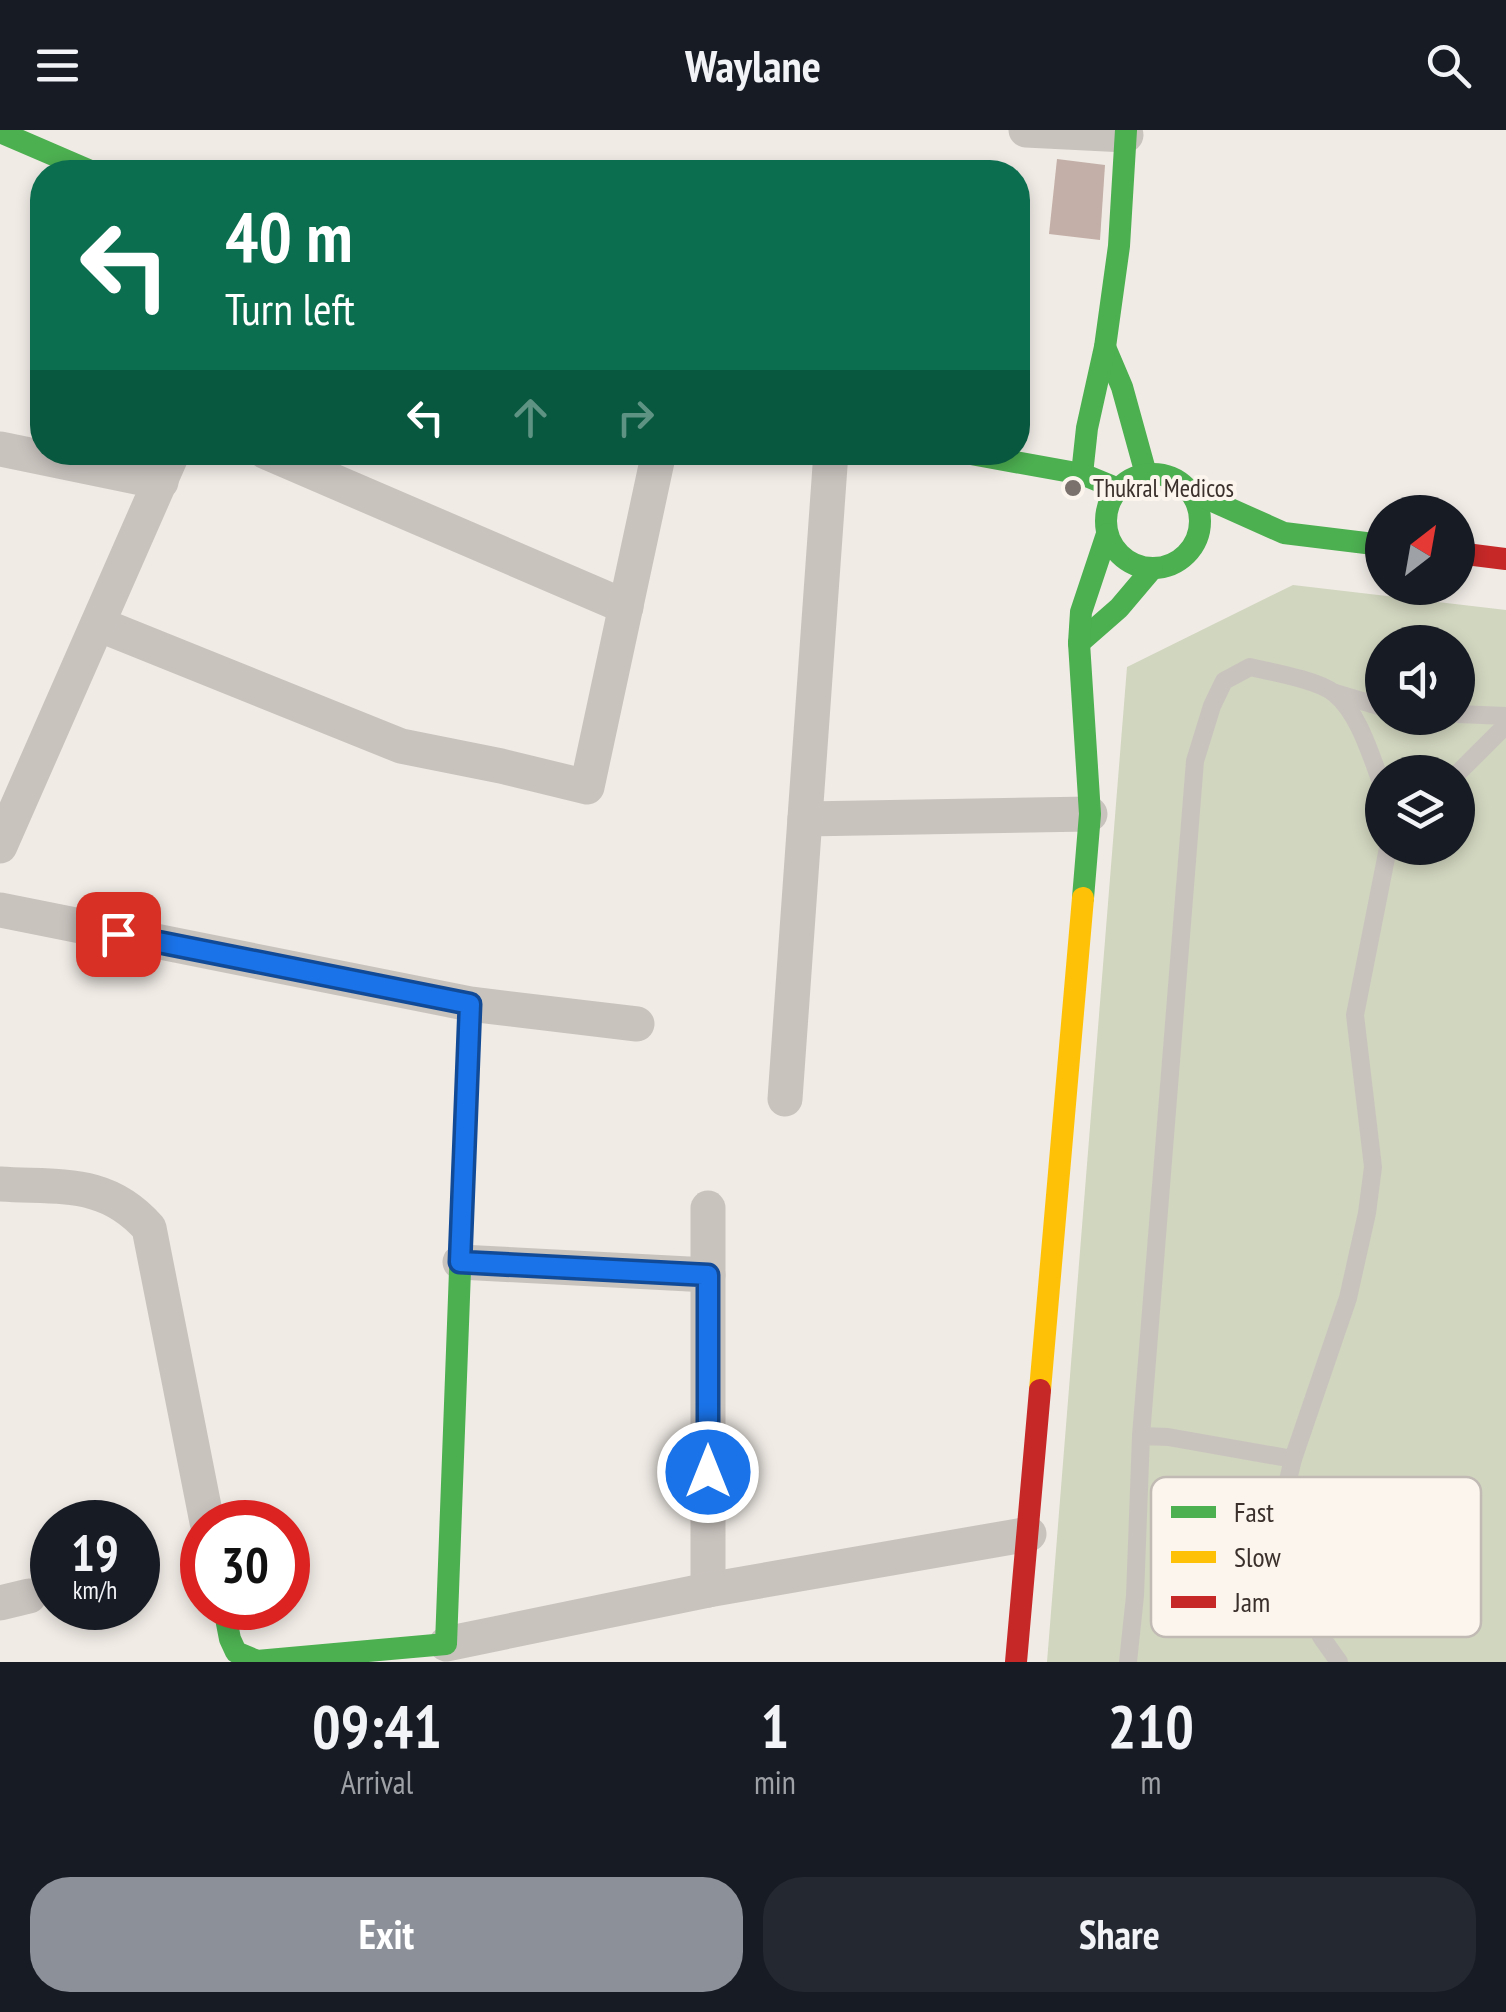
<!DOCTYPE html>
<style>
:root{--surface:#171b24;--page:#242831;--text:#f1f3f6;--muted:#9ea1a6;--accent:#8c9099}
body{margin:0;font-family:"PT Sans Narrow",sans-serif;background:var(--page);color:var(--text);height:100vh;display:flex;flex-direction:column;font-size:38px;white-space:nowrap}
*{box-sizing:border-box;margin:0}
p{font-size:32px;color:var(--muted)}
.icon{flex:none;width:55px;height:55px;fill:none;stroke:currentColor;stroke-width:2;stroke-linecap:round;stroke-linejoin:round}
.map{position:relative;height:1532px;overflow:hidden}
.drawer{display:flex;flex-direction:column;background:var(--surface);flex:1}
.drawer>*{flex:none}
.guide{position:absolute;left:30px;top:30px;width:1000px;height:305px;border-radius:40px;box-shadow:0 5px 15px #0003;background:#0b6e4f;color:#fff;overflow:hidden}
.needle{width:65px;rotate:31deg}
.buttons{position:absolute;left:1365px;top:365px;display:grid;gap:20px}
.buttons a{display:grid;place-items:center;width:110px;height:110px;border-radius:50%;background:var(--surface);box-shadow:0 5px 15px #0003;font-size:50px}
.speed{position:absolute;left:30px;top:1370px;display:flex;gap:20px;font-size:50px;font-weight:700;text-align:center}
.speed>*{display:grid;place-content:center;width:130px;height:130px;border-radius:50%;background:var(--surface);box-shadow:0 5px 15px #0003;line-height:1}
.speed small{font-size:25px;font-weight:400}
.speed .limit{border:15px solid #d22;background:#fff;color:#111}
.pin{position:absolute;display:grid;place-items:center;width:85px;height:85px;color:#fff;margin:-42px;border-radius:20px;box-shadow:0 5px 15px #0006}
.me{position:absolute;width:110px;margin:-55px;rotate:0deg;stroke-linejoin:round;filter:drop-shadow(0 0 8px #0008)}
.turn{display:flex;align-items:center;gap:35px;height:210px;padding:0 30px;font-size:45px}
.turn .icon{width:130px;height:130px;stroke-width:2.5}
.turn b{display:block;font-size:70px;line-height:85px}
.lanes{display:flex;align-items:center;height:95px;padding:0 30px;background:#0003;justify-content:center;gap:50px;direction:ltr}
.lanes .off{opacity:.35}
.eta{display:flex;justify-content:space-evenly;align-items:center;height:170px;text-align:center}
.eta b{font-size:60px;font-weight:700;line-height:70px}
.cta{display:flex;gap:20px;margin-top:auto;padding:20px 30px}
.cta a{flex:1;height:115px;border-radius:40px;background:var(--accent);color:#fff;font-size:40px;font-weight:700;line-height:115px;text-align:center}
.cta a+a{background:var(--page);color:var(--text)}
header{display:flex;justify-content:space-between;align-items:center;height:130px;padding:0 30px;background:var(--surface);font-size:45px;font-weight:700}
.map>svg:first-child{display:block}
</style>
<header><svg class="icon" aria-label="menu" viewBox="0 0 24 24"><path d="M4 6h16M4 12h16M4 18h16"/></svg>Waylane<svg class="icon" aria-label="search" viewBox="0 0 24 24"><circle cx="10" cy="10" r="6"/><path d="M15 15l6 6"/></svg></header>
<div class="map">
<svg width="1506" height="1532" viewBox="0 0 1506 1532">
<rect width="100%" height="100%" fill="#f0ebe5"/>
<!-- green -->
<path fill="#d1d6bf" fill-rule="evenodd" d="M1293 455 1506 480V1532H1047L1127 537ZM1382 512H1458V588H1382ZM1382 642H1458V718H1382Z"/>
<!-- building -->
<polygon fill="#c3afa7" points="1057,29 1105,35 1100,110 1049,104"/>
<g fill="none" stroke-linecap="round" stroke-linejoin="round">
<!-- lane -->
<g stroke="#c9c3be" stroke-width="18">
<polyline points="1335,563 1382,577"/>
<polyline points="1458,584 1506,586"/>
<polyline points="1458,643 1506,595"/>
<path d="M1141 1306 1195 631 1212 576 1224 551 1250 537C1272 542 1317 550 1334 563 1359 583 1371 626 1382 655"/>
<polyline points="1128,1532 1135,1466 1141,1306 1168,1307 1293,1329"/>
<polyline points="1339,1532 1322,1508 1299,1468 1287,1413 1283,1371 1293,1329 1348,1168 1367,1083 1373,1037 1355,885 1388,718"/>
</g>
<!-- street -->
<g stroke="#c9c3be" stroke-width="35">
<polyline points="1026,0 1126,5"/>
<polyline points="0,319 161,352"/>
<polyline points="266,322 626,477"/>
<polyline points="98,494 401,616 501,636 587,657 659,322"/>
<polyline points="805,689 1090,684"/>
<polyline points="0,716 173,322"/>
<polyline points="0,780 470,874 637,894"/>
<polyline points="785,969 831,322"/>
<path d="M0 1054C60 1058 106 1049 149 1098L207 1392"/>
<polyline points="460,1132 708,1145"/>
<polyline points="708,1460 708,1078"/>
<polyline points="0,1473 29,1466"/>
<polyline points="446,1514 708,1460 1029,1404"/>
</g>
<!-- fast -->
<g stroke="#4caf50" stroke-width="22">
<polyline points="0,2 93,42"/>
<polyline points="1105,217 1122,257 1146,344"/>
<polyline points="960,322 1082,344 1111,356"/>
<circle cx="1153" cy="391" r="47"/>
<polyline points="1082,344 1087,298 1105,217 1119,116 1126,0"/>
<polyline points="1190,361 1284,403 1382,415"/>
<polyline points="1079,513 1119,478 1152,439"/>
<polyline points="1083,768 1090,684 1079,513 1081,482 1107,404"/>
<polyline points="224,1478 230,1509 236,1522 257,1531 446,1514 470,874"/>
</g>
<!-- slow -->
<polyline stroke="#ffc107" stroke-width="22" points="1040,1260 1083,768"/>
<!-- jam -->
<g stroke="#c62828" stroke-width="22">
<polyline points="1458,423 1506,429"/>
<polyline points="1016,1532 1040,1260"/>
</g>
</g>
<g fill="none" stroke-linecap="round" stroke-linejoin="round">
<defs>
<polyline id="route" points="118,804 470,874 460,1132 708,1145 708,1342"/>
</defs>
<!-- route casing -->
<use href="#route" stroke="#114b97" stroke-width="25"/>
<!-- route -->
<use href="#route" stroke="#1a73e8" stroke-width="18"/>
</g>
<!-- markers -->
<circle fill="#7a716c" stroke="#fbf5ee" stroke-width="4" cx="1073" cy="358" r="10"/>
<g text-anchor="middle" stroke-width="8" stroke-linejoin="round" paint-order="stroke">
<!-- poi labels -->
<g font-size="25" fill="#3b302b" stroke="#fbf5ee" text-anchor="start">
<text x="1093" y="367">Thukral Medicos</text>
</g>
</g>
<!-- legend -->
<rect x="1151" y="1347" width="330" height="160" rx="15" fill="#fbf5ee" stroke="#c1bab4" stroke-width="2.5"/>
<rect x="1171" y="1376" width="45" height="12" fill="#4caf50"/>
<rect x="1171" y="1421" width="45" height="12" fill="#ffc107"/>
<rect x="1171" y="1466" width="45" height="12" fill="#c62828"/>
<g font-size="28" fill="#3b302b">
<text x="1234" y="1392">Fast</text>
<text x="1234" y="1437">Slow</text>
<text x="1234" y="1482">Jam</text>
</g>
</svg>
<div class="buttons">
<a><svg class="needle" viewBox="-14 -14 28 28"><path d="M0-13l5 13h-10z" fill="#e53935"/><path d="M0 13l5-13h-10z" fill="#9ea1a6"/></svg></a>
<a><svg class="icon" aria-label="sound" viewBox="0 0 24 24"><path d="M4 9h4l5-4v14l-5-4H4zM17 9q2 3 0 6"/></svg></a>
<a><svg class="icon" aria-label="layers" viewBox="0 0 24 24"><path d="M12 4l9 5-9 5-9-5zM3 14l9 5 9-5"/></svg></a>
</div>
<div class="speed"><div>19<small>km/h</small></div><div class="limit">30</div></div>
<div class="pin" style="left:118px;top:804px;background:#d93025"><svg class="icon" aria-label="arrive" viewBox="0 0 24 24"><path d="M6 21V4h12l-3 4 3 4H6"/></svg></div>
<svg class="me" style="left:708px;top:1342px" viewBox="-20 -20 40 40"><circle r="17" fill="#1a73e8" stroke="#fff" stroke-width="3"/><path d="M0-11L8 9 0 5-8 9z" fill="#fff"/></svg>
<div class="guide">
<div class="turn"><svg class="icon" aria-label="left" viewBox="0 0 24 24"><path d="M17 20v-9H6M10 6l-5 5 5 5"/></svg><div><b>40 m</b>Turn left</div></div>
<div class="lanes"><svg class="icon" aria-label="left" viewBox="0 0 24 24"><path d="M17 20v-9H6M10 6l-5 5 5 5"/></svg><svg class="icon off" aria-label="ahead" viewBox="0 0 24 24"><path d="M12 20V5M6 11l6-6 6 6"/></svg><svg class="icon off" aria-label="right" viewBox="0 0 24 24"><path d="M7 20v-9h11M14 6l5 5-5 5"/></svg></div>
</div>
</div>
<section class="drawer">
<div class="eta">
<div><b>09:41</b><p>Arrival</p></div>
<div><b>1</b><p>min</p></div>
<div><b>210</b><p>m</p></div>
</div>
<div class="cta"><a>Exit</a><a>Share</a></div>
</section>
